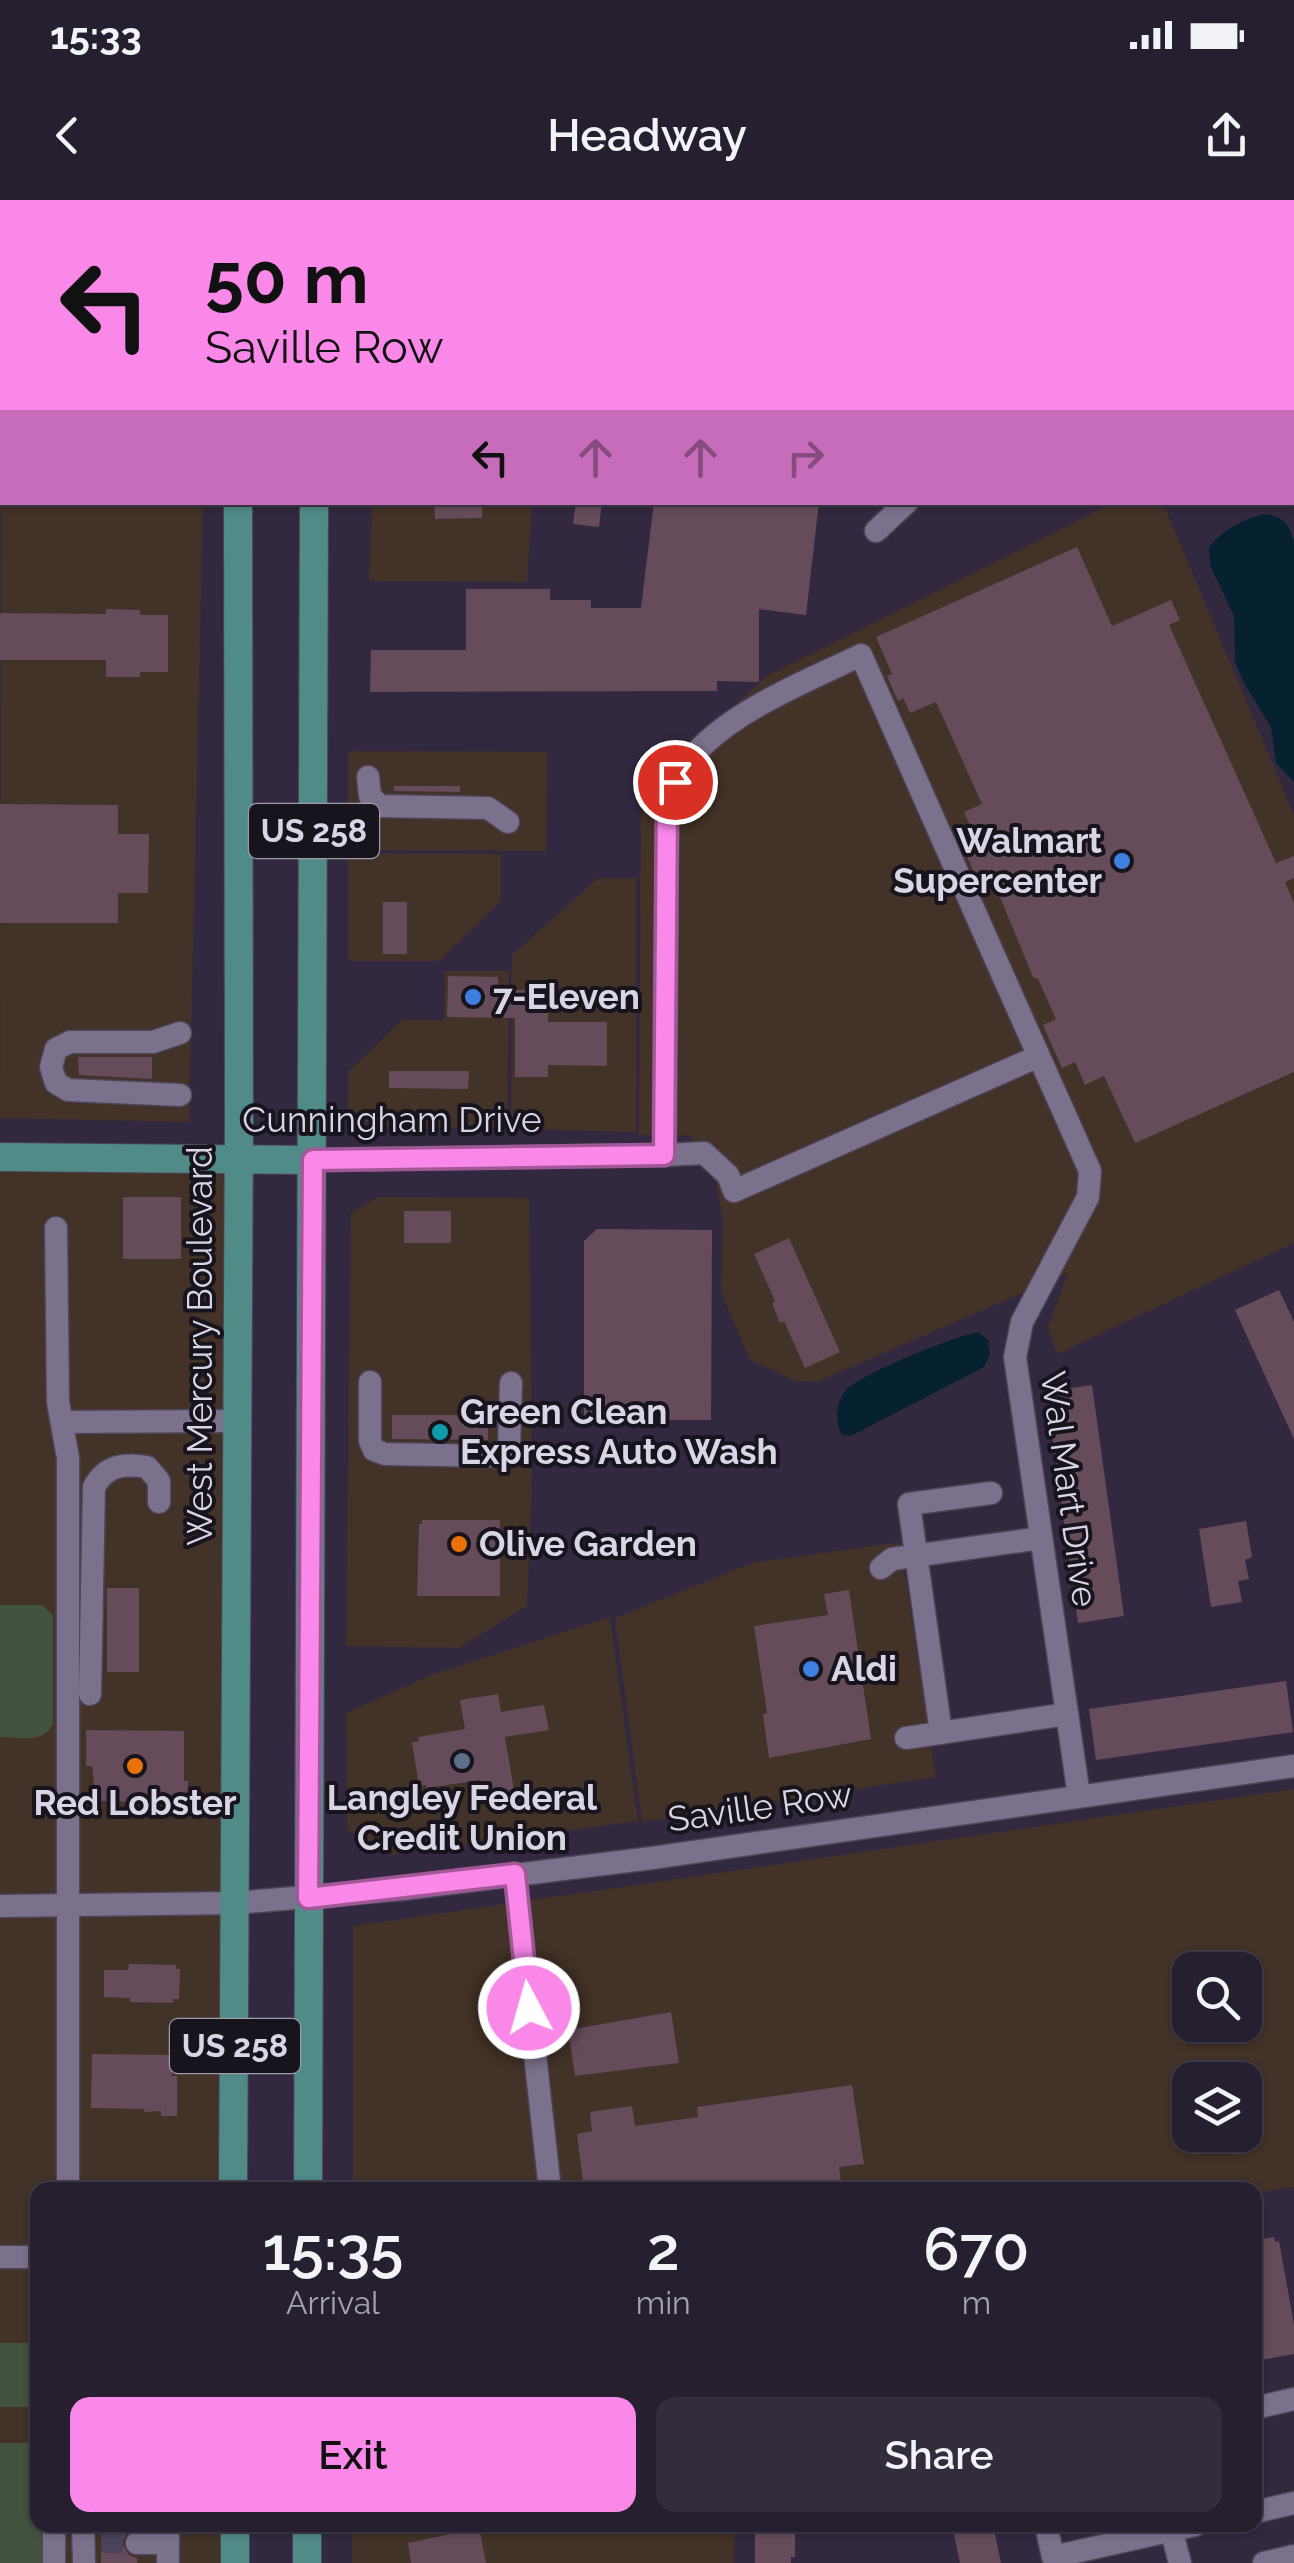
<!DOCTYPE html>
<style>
:root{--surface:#261f30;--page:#322c3c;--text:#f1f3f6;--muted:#a4a2ab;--line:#423d4c;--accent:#f988e9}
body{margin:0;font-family:Raleway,sans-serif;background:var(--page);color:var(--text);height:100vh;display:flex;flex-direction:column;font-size:38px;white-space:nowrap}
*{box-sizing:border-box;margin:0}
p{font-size:32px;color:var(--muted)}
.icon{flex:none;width:55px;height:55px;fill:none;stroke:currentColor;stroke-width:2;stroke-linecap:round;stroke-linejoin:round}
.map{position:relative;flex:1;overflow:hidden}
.panel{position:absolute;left:30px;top:1982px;width:1232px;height:350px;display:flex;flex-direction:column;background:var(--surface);border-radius:20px;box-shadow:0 2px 8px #0004,0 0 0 2px var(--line)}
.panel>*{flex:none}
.guide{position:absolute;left:0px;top:0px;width:1295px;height:305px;box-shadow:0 2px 8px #0004,0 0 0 2px var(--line);background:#f988e9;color:#111;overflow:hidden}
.fabs{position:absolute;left:1172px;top:1752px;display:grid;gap:20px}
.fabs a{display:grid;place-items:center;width:90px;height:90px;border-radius:20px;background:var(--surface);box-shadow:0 2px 8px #0004,0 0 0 2px var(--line);font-size:50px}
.pin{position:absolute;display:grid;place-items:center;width:85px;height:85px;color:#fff;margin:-42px;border:5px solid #fff;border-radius:50%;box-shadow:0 2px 10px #0007}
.me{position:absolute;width:110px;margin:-55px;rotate:354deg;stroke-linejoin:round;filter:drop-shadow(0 0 8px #0008)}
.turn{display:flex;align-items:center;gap:35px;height:210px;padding:0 40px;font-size:45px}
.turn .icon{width:130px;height:130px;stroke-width:2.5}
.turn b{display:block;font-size:70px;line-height:85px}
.lanes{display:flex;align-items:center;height:95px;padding:0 40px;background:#0003;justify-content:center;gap:50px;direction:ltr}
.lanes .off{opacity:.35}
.eta{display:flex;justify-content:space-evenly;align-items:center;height:170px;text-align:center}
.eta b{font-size:60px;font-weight:600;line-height:70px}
.button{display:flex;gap:20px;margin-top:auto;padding:20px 40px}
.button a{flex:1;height:115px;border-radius:20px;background:var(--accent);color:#111;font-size:40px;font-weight:600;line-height:115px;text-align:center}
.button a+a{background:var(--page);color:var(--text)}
.status{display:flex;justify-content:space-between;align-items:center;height:70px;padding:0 50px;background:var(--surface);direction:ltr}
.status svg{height:28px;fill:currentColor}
header{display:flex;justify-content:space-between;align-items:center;height:130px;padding:0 40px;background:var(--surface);font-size:45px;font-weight:600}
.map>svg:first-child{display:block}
</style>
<div class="status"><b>15:33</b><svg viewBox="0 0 49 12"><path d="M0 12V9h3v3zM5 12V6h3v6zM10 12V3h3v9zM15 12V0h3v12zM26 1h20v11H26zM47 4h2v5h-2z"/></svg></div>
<header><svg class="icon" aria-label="back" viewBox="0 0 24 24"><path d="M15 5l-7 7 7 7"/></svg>Headway<svg class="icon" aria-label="share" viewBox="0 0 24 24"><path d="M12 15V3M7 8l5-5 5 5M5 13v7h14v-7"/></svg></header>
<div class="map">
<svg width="1294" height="2363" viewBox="0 0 1294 2363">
<rect width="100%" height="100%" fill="#322940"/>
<!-- commercial -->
<g fill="#423227" fill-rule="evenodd">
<polygon points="0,0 224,0 2,2 2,99"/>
<polygon points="2,100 2,302 203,303 189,922 0,918"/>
<polygon points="372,303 532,303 527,382 369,381"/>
<polygon points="1113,303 1163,303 1294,615 1294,1043 1057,1154 1048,1127 1068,1073 817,1182 795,1181 750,1160 721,1092 723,1021 716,982 691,936 639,935 641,591 767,476"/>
<polygon points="348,551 547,552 546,651 348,650"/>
<polygon points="348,653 501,654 501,701 439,761 348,761"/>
<polygon points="598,678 636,678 636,932 511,929 512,755"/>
<polygon points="445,771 509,771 507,929 372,926 348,909 348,872 402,820 444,820"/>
<polygon points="0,955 235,957 233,1990 38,1990 38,2325 234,2325 234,2363 0,2363"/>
<polygon points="378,997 529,998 532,1277 527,1406 459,1448 346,1446 351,1013"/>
<polygon points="900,1342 936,1577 642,1622 615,1418 752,1363"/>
<polygon points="610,1417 638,1621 394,1655 347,1630 346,1513 431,1475"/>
<path d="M1294 1589V1987L1255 1993V1990H353V1726ZM1190 1770H1245V1825H1190ZM1190 1880H1245V1935H1190Z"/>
<polygon points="352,2325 735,2325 734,2363 352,2363"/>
</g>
<!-- green -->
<g fill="#42523e">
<path d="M0 1405H42L53 1415V1523C46 1544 19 1537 0 1537Z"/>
<rect x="0" y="2143" width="37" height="64"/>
<polygon points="0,2243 37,2243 38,2325 43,2325 43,2363 0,2363"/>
</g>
<!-- water -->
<g fill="#06212f">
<path d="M1264 314C1283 316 1288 323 1294 340V582L1276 563 1271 527 1244 483 1235 461 1234 416 1210 365 1209 347C1225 329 1241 320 1264 314Z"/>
<path d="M978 1132 988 1140 990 1155 984 1167 851 1236 842 1235C834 1221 836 1202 846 1190 862 1173 953 1137 978 1132Z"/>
</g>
<!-- building -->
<g fill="#664c5a">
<polygon points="434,302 482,302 482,318 435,319"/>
<polygon points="576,302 602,302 599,327 573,324"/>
<polygon points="654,302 819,302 806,415 759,409 759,482 717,481 717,491 370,492 371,450 466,450 466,389 550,389 550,400 591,400 591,408 641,408"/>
<polygon points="1077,347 1112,426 1171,400 1180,420 1169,425 1276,663 1294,656 1294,678 1285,682 1294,703 1294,872 1135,943 1104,876 1085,885 1075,862 1062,868 1043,825 1056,819 1038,779 1033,777 993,680 980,686 961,643 975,637 964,612 982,604 936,502 910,513 903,498 898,501 887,476 892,474 876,437"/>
<polygon points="106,409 140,410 140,415 168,415 168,472 140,472 140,477 106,477 106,460 0,460 0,413 106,414"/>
<polygon points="394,586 460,586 460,592 394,591"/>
<polygon points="0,604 118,605 118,634 149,634 148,693 118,693 118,723 0,723"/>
<rect x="383" y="702" width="24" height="52"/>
<polygon points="448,776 498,777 498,790 548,790 548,822 607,822 607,866 548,865 548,877 515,877 515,818 447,817"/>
<polygon points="78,857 152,857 152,879 79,875"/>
<polygon points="389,871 469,871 468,889 389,888"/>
<rect x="123" y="997" width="58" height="62"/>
<rect x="404" y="1011" width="47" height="32"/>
<polygon points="597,1029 712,1030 711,1220 584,1220 584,1041"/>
<polygon points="789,1038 840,1152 805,1168 784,1121 780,1123 772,1103 775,1101 754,1054"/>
<polygon points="1279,1090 1294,1122 1294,1239 1235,1110"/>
<polygon points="1092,1185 1124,1416 1078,1423 1046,1192"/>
<polygon points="392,1215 488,1215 488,1240 392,1239"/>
<polygon points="422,1320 500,1320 500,1396 417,1396 419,1324 422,1324"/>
<polygon points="1246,1321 1252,1357 1245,1360 1249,1379 1238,1381 1242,1402 1211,1407 1199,1329"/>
<rect x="107" y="1388" width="32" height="84"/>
<polygon points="849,1390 871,1539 769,1558 763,1514 767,1513 754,1426 828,1415 824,1394"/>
<polygon points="1286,1481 1293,1532 1096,1560 1089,1509"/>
<polygon points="498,1494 501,1512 544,1505 549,1530 505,1537 515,1596 484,1600 480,1580 427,1588 426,1585 419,1586 412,1542 419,1541 418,1537 465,1529 460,1500"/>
<polygon points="86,1530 184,1531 184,1581 188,1581 187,1595 172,1595 165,1602 96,1601 92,1566 86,1566"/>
<polygon points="129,1764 176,1765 176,1769 180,1769 179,1799 173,1799 173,1803 130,1802 130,1798 104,1797 104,1770 128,1770"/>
<polygon points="671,1812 679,1863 575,1876 568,1830"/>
<polygon points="92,1854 172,1855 172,1876 177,1876 177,1916 161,1916 161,1911 144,1912 144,1909 91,1908"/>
<polygon points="852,1885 864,1964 839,1967 842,1990 584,1990 577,1934 592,1931 590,1912 632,1906 635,1926 698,1917 697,1907"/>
<polygon points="1274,2037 1275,2042 1279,2041 1294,2125 1294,2154 1260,2160 1255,2130 1255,2040"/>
<polygon points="101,2325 137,2325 125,2335 122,2344 129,2355 137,2358 137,2363 101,2363"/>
<polygon points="755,2325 795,2325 795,2357 791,2357 791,2363 755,2363"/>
<polygon points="952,2325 993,2325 1001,2363 960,2363"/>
<polygon points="479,2328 486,2363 411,2363 408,2343"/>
</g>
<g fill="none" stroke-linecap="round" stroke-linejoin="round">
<!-- minor-tunnel -->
<polyline stroke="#4b4359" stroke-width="22" stroke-dasharray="22 11" stroke-linecap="butt" points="101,2342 137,2343"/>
<defs>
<g id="minor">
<polyline points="1183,0 1185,2"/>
<polyline points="1043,2 1043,0"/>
<polyline points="1292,231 1294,234"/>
<polyline points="876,331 907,302"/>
<polyline points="368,577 370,596 380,606 488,608 508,622"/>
<path d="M1039 856 734 991 728 975 704 953 665 955 667 611C670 601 671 589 676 581 707 519 802 484 861 455L1000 769 1090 971 1088 997 1022 1122 1015 1157 1079 1596"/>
<polyline points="180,895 68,890 56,883 51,867 56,849 70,842 153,842 180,833"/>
<polyline points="313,960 665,955"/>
<polyline points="56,1028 58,1202 68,1258 68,1990"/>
<polyline points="370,1182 370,1241 374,1250 385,1254 494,1256 505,1253 509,1248 511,1183"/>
<polyline points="62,1222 237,1221"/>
<polyline points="881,1368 892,1359 1041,1338"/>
<path d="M90 1494 94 1287C106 1265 124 1263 147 1267L159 1281V1302"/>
<polyline points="941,1533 909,1304 991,1293"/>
<polyline points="906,1538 1067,1514"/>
<polyline points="515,1674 550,1990"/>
<polyline points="0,1706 234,1703 403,1689 652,1658 1294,1566"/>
<polyline points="0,2057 38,2057"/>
<polyline points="1255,2208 1294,2199"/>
<polyline points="1255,2312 1294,2303"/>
<polyline points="83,2325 84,2363"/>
<polyline points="158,2325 159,2330 168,2337 168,2363"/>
<polyline points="1046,2325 1053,2357 1195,2325"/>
<polyline points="1170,2325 1180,2363"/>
<polyline points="137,2343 168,2343"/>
<polyline points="54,2363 54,2325"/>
<polyline points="1264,2363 1294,2356"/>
</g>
<g id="major">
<polyline points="258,2 258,0"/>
<polyline points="334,2 335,0"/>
<polyline points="960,2 961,0"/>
<polyline points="0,957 313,960"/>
<polyline points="233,1990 239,921 238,302"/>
<polyline points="308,1990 314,302"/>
<polyline points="235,2325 235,2363"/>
<polyline points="307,2325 307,2363"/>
</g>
</defs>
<!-- minor casing -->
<use href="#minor" stroke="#4c4457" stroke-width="25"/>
<!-- major casing -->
<use href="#major" stroke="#4c4457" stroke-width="30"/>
<!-- minor -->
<use href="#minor" stroke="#7c718d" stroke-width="22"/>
<!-- major -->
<use href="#major" stroke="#508b88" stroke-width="28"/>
</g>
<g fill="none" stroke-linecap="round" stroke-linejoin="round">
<defs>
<polyline id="route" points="529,1808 515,1674 308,1698 313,960 664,955 667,611 675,582"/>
</defs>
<!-- route casing -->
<use href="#route" stroke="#a25897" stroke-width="25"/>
<!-- route -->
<use href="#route" stroke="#f988e9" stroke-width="18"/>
</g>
<!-- markers -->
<g fill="#3f7fe0" stroke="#18141e" stroke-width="4">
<circle cx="1122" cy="661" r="10"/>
<circle cx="473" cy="797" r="10"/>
<circle cx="811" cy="1469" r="10"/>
</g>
<circle fill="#0f9aa8" stroke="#18141e" stroke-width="4" cx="440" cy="1232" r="10"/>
<g fill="#e8710a" stroke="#18141e" stroke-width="4">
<circle cx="459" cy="1344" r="10"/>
<circle cx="135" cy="1566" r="10"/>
</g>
<circle fill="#5c6f8a" stroke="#18141e" stroke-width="4" cx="462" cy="1561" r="10"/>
<g text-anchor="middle" stroke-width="8" stroke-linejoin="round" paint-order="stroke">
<!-- shield labels -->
<g fill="#18141e" stroke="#a09ba9" stroke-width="2.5">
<rect x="249" y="604" width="130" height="54" rx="8"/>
<rect x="170" y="1819" width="130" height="54" rx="8"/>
</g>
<g font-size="32" font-weight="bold" fill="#dad5e4">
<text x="314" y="642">US 258</text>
<text x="235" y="1857">US 258</text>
</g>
<!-- poi labels -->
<g font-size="35" font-weight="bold" fill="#dad5e4" stroke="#18141e" text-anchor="start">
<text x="1102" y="653" text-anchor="end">Walmart<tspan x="1102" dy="40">Supercenter</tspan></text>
<text x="493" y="809">7-Eleven</text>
<text x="460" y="1224">Green Clean<tspan x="460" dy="40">Express Auto Wash</tspan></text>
<text x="479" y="1356">Olive Garden</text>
<text x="831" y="1481">Aldi</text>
<text x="462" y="1610" text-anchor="middle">Langley Federal<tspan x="462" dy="40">Credit Union</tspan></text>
<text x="135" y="1615" text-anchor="middle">Red Lobster</text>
</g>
<!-- street labels -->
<g font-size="35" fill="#dad5e4" stroke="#18141e">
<text x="392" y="932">Cunningham Drive</text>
<text transform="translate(200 1146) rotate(-90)" y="12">West Mercury Boulevard</text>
<text transform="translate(1069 1289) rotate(82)" y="12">Wal Mart Drive</text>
<text transform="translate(760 1607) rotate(-8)" y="12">Saville Row</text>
</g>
</g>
</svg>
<div class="fabs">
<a><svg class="icon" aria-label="search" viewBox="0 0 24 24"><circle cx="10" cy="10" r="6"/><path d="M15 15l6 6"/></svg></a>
<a><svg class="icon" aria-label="layers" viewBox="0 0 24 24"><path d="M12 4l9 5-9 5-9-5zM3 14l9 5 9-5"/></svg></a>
</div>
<div class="pin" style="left:675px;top:582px;background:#d93025"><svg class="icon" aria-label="arrive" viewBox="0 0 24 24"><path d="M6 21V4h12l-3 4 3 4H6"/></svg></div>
<svg class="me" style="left:529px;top:1808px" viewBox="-20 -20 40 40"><circle r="17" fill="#f988e9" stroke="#fff" stroke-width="3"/><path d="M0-11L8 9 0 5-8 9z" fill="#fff"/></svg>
<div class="guide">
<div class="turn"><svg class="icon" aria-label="left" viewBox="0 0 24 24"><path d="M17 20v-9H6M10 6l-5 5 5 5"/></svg><div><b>50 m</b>Saville Row</div></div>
<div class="lanes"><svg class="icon" aria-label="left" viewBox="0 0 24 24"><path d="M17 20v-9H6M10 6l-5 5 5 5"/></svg><svg class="icon off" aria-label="ahead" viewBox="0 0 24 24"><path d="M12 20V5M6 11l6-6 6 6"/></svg><svg class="icon off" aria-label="ahead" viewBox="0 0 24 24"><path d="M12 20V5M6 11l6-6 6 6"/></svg><svg class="icon off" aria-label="right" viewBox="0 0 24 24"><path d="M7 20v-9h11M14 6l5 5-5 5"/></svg></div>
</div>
<section class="panel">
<div class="eta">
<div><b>15:35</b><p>Arrival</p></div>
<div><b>2</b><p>min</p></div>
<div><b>670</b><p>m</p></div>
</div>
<div class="button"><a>Exit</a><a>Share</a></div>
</section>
</div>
